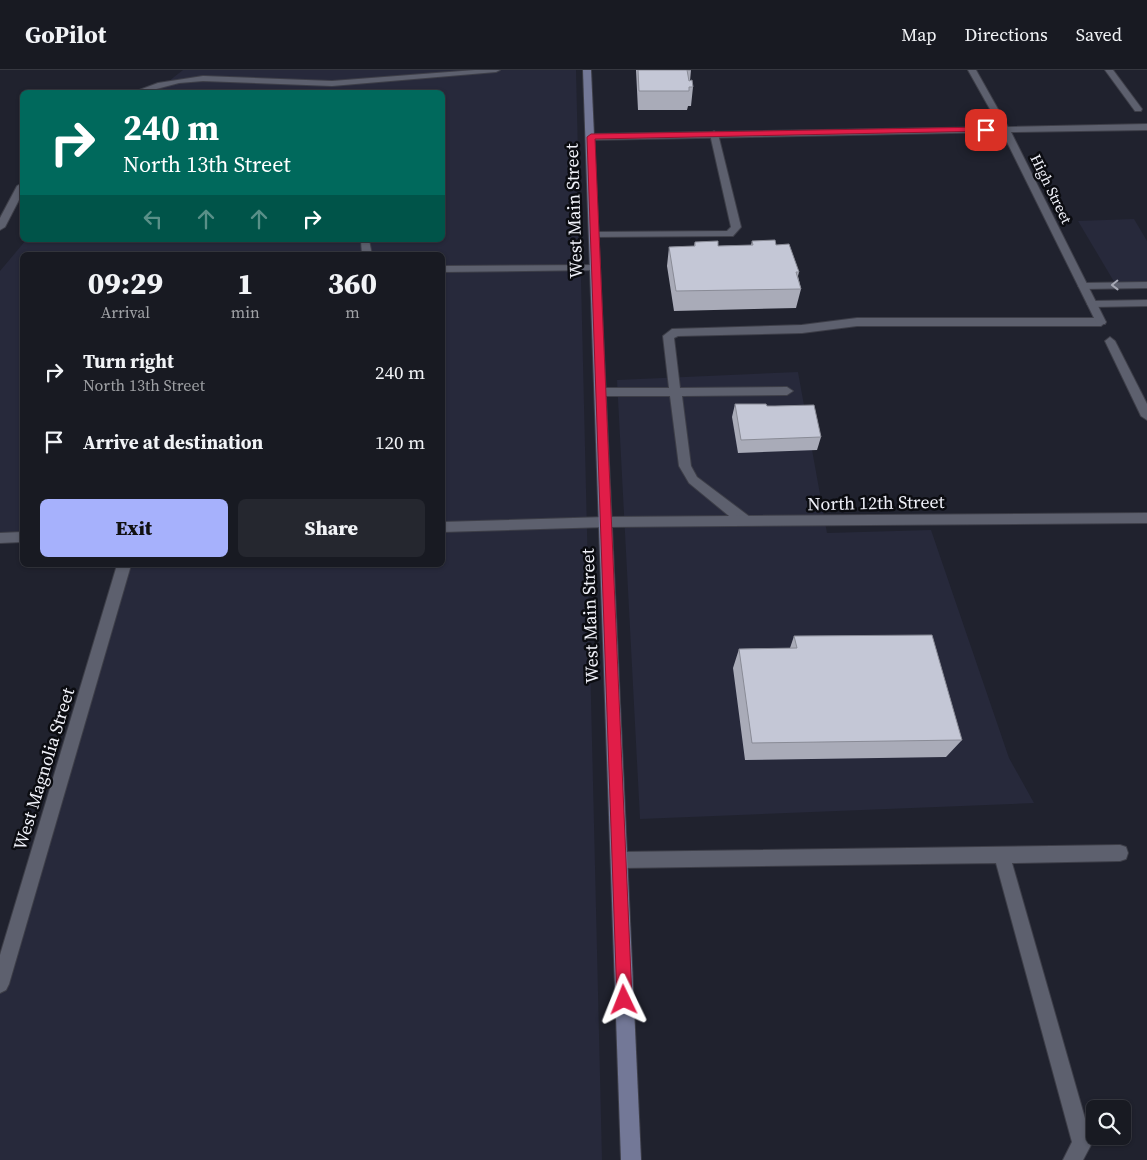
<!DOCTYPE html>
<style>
:root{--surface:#181a22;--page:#25272f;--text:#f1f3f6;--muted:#9fa1a5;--line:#363840;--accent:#a6b1fc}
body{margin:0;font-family:"Source Serif 4",serif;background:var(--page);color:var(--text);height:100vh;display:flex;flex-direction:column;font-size:19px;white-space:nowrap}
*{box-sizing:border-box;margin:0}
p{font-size:16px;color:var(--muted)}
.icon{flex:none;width:28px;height:28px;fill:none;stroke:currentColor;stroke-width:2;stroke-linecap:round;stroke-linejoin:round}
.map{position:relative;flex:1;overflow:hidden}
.details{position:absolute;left:20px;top:182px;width:425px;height:315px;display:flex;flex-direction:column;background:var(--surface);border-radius:8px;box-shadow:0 1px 4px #0004,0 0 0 1px var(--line)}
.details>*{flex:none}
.hud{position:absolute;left:20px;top:20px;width:425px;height:152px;border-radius:8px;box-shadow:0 1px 4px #0004,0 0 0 1px var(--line);background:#00695c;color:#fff;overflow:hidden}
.tools{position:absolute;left:1086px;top:1030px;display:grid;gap:10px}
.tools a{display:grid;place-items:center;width:45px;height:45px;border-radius:8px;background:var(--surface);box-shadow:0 1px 4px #0004,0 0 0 1px var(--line);font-size:25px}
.pin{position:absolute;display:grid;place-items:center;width:42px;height:42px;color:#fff;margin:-21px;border-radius:10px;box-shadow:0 2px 8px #0006}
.me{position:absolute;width:55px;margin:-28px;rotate:358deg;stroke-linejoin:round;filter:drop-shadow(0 0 4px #0008)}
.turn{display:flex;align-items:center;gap:18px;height:105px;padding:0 20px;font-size:22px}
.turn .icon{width:65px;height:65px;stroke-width:2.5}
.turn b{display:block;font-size:35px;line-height:42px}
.lanes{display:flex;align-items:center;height:48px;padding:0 20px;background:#0003;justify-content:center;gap:25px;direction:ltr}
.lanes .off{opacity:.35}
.eta{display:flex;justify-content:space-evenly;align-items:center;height:85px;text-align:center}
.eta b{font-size:30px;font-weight:800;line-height:35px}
.action{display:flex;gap:10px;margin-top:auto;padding:10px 20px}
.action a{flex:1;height:58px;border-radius:8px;background:var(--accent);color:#111;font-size:20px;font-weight:800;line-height:58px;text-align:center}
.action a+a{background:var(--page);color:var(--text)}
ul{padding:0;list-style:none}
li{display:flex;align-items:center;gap:15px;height:70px;padding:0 20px}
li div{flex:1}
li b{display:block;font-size:19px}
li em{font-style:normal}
header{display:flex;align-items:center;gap:30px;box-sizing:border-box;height:70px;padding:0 25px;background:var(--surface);border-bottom:1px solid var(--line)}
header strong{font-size:24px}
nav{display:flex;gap:28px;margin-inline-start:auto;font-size:18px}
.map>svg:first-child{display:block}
</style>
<header>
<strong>GoPilot</strong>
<nav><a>Map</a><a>Directions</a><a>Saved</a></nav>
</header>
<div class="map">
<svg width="1147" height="1090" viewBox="0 0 1147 1090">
<rect width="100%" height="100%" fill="#20222e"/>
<!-- built -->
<g fill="#27293b">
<polygon points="183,0 576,0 602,1090 0,1090 0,910 129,495 442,495 442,185 22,185 22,466 0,466 0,201 26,170 442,170 442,22 155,22"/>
<polygon points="1134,149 1147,171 1147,214 1116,215 1078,151"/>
<polygon points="798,302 827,463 931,460 1009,688 1034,733 640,749 617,310"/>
</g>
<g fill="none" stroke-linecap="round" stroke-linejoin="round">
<defs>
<g id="service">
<polygon points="475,0 500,0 496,2 332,16 203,11 179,13 145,22 134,22 158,13 203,6 332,11"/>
<polygon points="1105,0 1113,0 1142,39 1141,41 1135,41"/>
<polygon points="714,61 718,64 741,157 733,166 592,167 592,163 595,162 727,161 731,157 710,64"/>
<polygon points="22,113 22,124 5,157 0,160 0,148 17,116"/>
<polygon points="361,170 369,170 372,185 362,185"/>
<polygon points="596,195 600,196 600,200 442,202 442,196"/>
<polygon points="1147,212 1147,218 1083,219 1078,216 1083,213"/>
<polygon points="1147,230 1147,236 1092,237 1087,234 1092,231"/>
<polygon points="857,248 1101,248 1106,252 1101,256 857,256 802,263 678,266 674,268 680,318 787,317 793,321 787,325 682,326 691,396 697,407 750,447 751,451 750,455 740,455 689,413 679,396 670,326 601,326 595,322 601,318 669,318 663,266 672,259 802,255"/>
<polygon points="1120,775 1126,777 1128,783 1126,789 1120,791 1012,793 1092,1073 1083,1090 1063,1090 1072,1072 996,793 619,798 613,796 611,790 613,784 619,782"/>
</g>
<g id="minor">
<polygon points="968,0 976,0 1008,57 1147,54 1147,60 1011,62 1106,252 1105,254 1097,254 1096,252 1002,62 591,70 587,67 591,64 1000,57"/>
<polygon points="1110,267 1115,271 1147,334 1147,350 1141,346 1105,271"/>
<polygon points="1147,443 1147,453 606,457 442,462 442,452 606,447"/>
<polygon points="22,462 22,472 0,473 0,463"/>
<polygon points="117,495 131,495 9,914 6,920 0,923 0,885"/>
</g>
<polygon id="secondary" points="583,0 591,0 641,1090 621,1090"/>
</defs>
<!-- service casing -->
<use href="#service" stroke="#3d3e48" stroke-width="2"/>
<!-- minor casing -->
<use href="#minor" stroke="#3d3e48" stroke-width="2"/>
<!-- secondary casing -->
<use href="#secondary" stroke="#3d3e48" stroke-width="2"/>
<!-- service -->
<use href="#service" fill="#5d606e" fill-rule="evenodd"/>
<!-- minor -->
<use href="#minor" fill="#5d606e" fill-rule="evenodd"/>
<!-- secondary -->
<use href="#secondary" fill="#737897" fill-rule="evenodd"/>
</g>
<!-- wall -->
<g fill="#a9abb8">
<polygon points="636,0 691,0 690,11 693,17 691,36 688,36 687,40 638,40"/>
<polygon points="752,171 776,175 799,202 798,206 801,219 796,238 674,241 667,196 669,177 694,176 695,172 718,176 751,175"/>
<polygon points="735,334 767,336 821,367 817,380 738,383 732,347"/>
<polygon points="794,566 962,670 946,687 745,690 733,598 739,579 790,578"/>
</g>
<!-- building -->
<g fill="#c4c7d6" stroke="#898b96">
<polygon points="638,0 691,0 687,0 689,11 692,10 693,17 689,17 689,21 639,21"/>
<polygon points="775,170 776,175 789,174 799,202 796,202 801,219 676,221 669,177 695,176 695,172 718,171 718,176 753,175 752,171"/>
<polygon points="735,334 766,334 767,336 775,336 814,335 821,367 741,370"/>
<polygon points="932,565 962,670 752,673 739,579 797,578 794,566"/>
</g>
<!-- one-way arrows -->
<defs><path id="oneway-chevron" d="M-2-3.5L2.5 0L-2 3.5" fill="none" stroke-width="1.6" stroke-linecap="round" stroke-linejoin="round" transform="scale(1.25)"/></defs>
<use stroke="#a6a8b4" href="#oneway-chevron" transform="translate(1115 215) rotate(179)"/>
<!-- route -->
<polygon fill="#e11d48" stroke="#92132f" points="986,57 988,58 988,61 595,69 632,930 630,935 624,938 619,935 617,930 587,67 591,64"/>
<g text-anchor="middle" stroke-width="5" stroke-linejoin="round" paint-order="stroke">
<!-- far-street labels -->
<g font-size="15" fill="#f0f1f9" stroke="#0b0c11">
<text transform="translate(1051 119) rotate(64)" y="5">High Street</text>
</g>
<!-- street labels -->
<g font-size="18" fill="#f0f1f9" stroke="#0b0c11">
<text transform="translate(574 141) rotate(-92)" y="6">West Main Street</text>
<text transform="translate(876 433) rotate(-1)" y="6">North 12th Street</text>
<text transform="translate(590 546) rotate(-92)" y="6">West Main Street</text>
<text transform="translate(44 699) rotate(-73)" y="6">West Magnolia Street</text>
</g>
</g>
</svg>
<div class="tools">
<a><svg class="icon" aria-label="search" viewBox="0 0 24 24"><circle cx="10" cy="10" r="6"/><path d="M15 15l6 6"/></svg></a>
</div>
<div class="pin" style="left:986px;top:60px;background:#d93025"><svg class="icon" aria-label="arrive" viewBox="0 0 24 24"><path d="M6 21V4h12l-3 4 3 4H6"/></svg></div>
<svg class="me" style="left:624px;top:930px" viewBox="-20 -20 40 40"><path d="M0-17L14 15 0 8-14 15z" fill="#e11d48" stroke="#fff" stroke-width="4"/></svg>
<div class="hud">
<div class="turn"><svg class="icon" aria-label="right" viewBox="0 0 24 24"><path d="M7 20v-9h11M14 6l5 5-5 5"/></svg><div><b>240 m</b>North 13th Street</div></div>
<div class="lanes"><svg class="icon off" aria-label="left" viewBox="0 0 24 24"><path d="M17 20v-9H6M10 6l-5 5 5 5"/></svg><svg class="icon off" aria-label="ahead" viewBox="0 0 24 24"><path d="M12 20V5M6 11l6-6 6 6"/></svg><svg class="icon off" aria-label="ahead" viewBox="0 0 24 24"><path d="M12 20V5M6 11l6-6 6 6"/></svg><svg class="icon" aria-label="right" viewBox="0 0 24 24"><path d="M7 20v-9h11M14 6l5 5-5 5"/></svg></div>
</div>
<section class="details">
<div class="eta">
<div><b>09:29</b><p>Arrival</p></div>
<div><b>1</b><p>min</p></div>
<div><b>360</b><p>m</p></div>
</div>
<ul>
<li><svg class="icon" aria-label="right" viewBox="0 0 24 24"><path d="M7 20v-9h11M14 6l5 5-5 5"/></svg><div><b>Turn right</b><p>North 13th Street</p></div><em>240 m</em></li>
<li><svg class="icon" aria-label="arrive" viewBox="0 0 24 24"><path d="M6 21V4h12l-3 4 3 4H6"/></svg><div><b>Arrive at destination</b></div><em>120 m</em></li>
</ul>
<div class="action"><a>Exit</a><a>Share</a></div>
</section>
</div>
